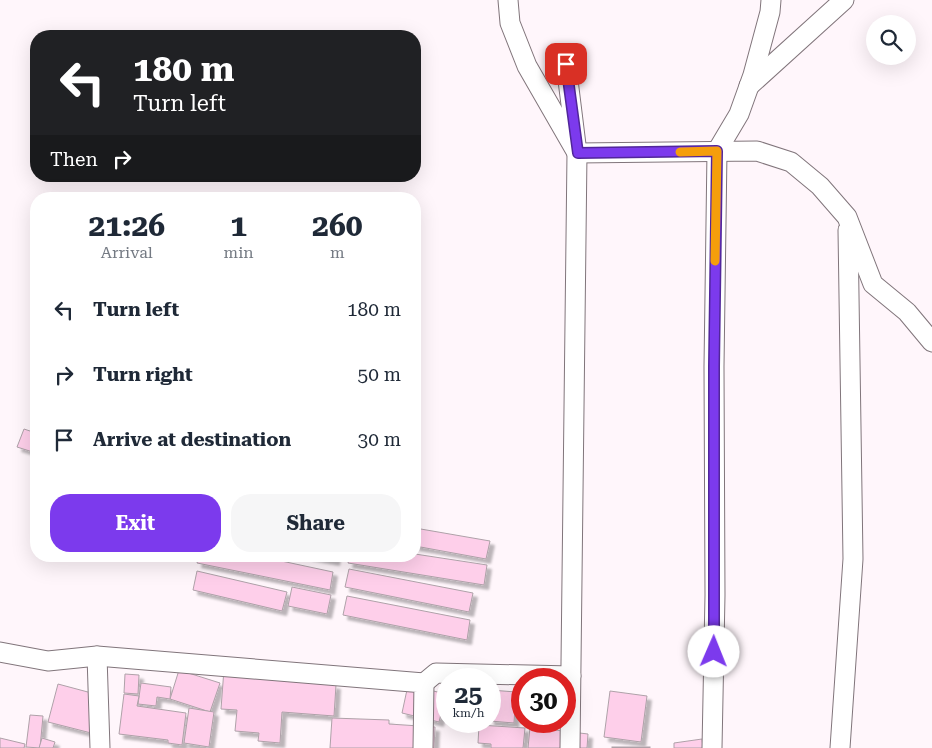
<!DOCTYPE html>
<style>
:root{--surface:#fff;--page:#f6f6f7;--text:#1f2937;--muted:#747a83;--accent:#7c3aed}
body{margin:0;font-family:"Roboto Serif",serif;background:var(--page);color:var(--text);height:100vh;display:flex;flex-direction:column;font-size:19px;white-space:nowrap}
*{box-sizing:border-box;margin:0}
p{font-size:16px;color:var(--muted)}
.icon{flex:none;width:28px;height:28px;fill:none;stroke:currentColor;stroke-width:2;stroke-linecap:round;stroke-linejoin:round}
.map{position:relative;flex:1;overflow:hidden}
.drawer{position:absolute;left:30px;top:192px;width:391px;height:370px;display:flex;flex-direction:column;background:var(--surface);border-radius:20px;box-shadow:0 5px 20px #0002}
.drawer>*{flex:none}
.banner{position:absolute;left:30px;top:30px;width:391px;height:152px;border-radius:20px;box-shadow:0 5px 20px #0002;background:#202124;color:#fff;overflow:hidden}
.buttons{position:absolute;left:866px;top:15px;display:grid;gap:10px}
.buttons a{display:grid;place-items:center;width:50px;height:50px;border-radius:50%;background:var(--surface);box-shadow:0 5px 20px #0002;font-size:25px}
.speed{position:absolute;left:436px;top:668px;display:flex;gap:10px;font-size:25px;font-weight:700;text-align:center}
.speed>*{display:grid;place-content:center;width:65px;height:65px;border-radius:50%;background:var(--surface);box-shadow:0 5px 20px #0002;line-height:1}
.speed small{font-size:12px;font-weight:400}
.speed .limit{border:8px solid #d22;background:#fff;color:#111}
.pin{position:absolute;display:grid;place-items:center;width:42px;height:42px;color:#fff;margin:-21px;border-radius:10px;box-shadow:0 2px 8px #0006}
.me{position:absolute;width:55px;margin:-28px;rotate:1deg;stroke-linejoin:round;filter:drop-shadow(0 0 4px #0008)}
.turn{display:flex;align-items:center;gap:18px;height:105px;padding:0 20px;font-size:22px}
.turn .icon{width:65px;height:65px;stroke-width:2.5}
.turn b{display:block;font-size:35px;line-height:42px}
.then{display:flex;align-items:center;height:48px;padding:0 20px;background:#0003;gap:10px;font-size:19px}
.eta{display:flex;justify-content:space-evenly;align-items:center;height:85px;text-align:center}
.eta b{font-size:30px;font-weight:700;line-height:35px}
.cta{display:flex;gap:10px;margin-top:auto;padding:10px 20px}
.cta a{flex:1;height:58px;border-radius:20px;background:var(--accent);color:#fff;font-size:20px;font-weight:700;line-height:58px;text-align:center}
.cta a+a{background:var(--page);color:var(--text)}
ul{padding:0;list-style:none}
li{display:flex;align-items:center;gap:15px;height:65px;padding:0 20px}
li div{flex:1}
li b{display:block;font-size:19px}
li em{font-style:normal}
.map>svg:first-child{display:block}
</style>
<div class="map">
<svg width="932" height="748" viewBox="0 0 932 748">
<defs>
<filter id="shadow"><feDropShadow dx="4.5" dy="4.5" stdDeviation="1" flood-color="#0004"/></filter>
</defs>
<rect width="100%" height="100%" fill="#fff6fb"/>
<!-- building -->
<g fill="#fecfea" stroke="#aea1a8" filter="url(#shadow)">
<polygon points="24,429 36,433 36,453 17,447"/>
<polygon points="415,528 490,541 486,559 415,546"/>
<polygon points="415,554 487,565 484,585 348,563 350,556 415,556"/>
<polygon points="199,556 258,556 333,572 330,590 197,563"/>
<polygon points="308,556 336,556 335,561"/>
<polygon points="349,569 473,593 469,612 345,587"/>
<polygon points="197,571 287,592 282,611 193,590"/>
<polygon points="292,587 331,595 327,614 288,606"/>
<polygon points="347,596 470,620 467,640 343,615"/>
<polygon points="224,669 336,685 334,716 282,712 280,743 258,741 259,733 235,731 237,710 221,709"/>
<polygon points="179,670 220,683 210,712 170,699"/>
<polygon points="125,674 139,675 138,694 124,693"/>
<polygon points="141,683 171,687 170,699 157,697 156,706 138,704"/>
<polygon points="58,684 99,695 99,735 48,722"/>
<polygon points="408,685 446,694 439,722 402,713"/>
<polygon points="490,690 516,692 514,723 490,721"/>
<polygon points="610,691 647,696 641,742 604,737"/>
<polygon points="124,694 139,696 137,706 186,713 182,745 168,743 168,740 119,734"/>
<polygon points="189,708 214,712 209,747 184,743"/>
<polygon points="30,715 43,716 40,748 26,747"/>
<polygon points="332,718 389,720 389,724 435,727 434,748 330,748"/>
<polygon points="479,725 525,728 523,748 491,748 491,744 478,743"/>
<polygon points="530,727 588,734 587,748 528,748"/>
<polygon points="0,738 25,744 24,748 0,748"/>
<polygon points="42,738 55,742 53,748 39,748"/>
<polygon points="702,739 703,748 674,748 674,743"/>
<rect x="612" y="747" width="38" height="1"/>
</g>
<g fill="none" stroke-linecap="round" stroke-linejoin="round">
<defs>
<g id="street">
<polyline points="508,0 510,23 527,66 577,153 757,151 791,162 820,186 847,217 873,284 907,312 932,342"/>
<polyline points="566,64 577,153 570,748"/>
<polyline points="749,86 844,0"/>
<polyline points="0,652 48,661 97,656 424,683 423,748"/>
<polyline points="97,656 100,748"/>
<polyline points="424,683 436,673 571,676"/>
<polyline points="712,748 715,595 714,367 717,151 739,114 753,75 770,12 771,0"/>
<polyline points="840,748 853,559 848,230"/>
</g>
</defs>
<!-- street casing -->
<use href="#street" stroke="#81757b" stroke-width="21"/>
<!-- street -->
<use href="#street" stroke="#fff" stroke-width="19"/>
</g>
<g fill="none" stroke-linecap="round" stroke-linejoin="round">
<defs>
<polyline id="route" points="566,64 578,153 717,151 714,367 714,652"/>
</defs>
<!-- route casing -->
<use href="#route" stroke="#51269a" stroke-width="12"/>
<!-- route -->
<use href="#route" stroke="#7c3aed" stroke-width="9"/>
<!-- slow -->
<polyline stroke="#f59e0b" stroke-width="9" points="680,152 717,151 715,261"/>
</g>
</svg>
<div class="buttons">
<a><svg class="icon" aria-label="search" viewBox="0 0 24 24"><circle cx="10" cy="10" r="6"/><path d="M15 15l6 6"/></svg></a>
</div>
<div class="speed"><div>25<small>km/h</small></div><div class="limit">30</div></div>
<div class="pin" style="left:566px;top:64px;background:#d93025"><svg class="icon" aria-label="arrive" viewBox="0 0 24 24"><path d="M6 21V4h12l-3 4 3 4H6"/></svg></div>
<svg class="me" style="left:714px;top:652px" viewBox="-20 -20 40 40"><circle r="19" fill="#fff"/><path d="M0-13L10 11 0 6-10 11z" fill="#7c3aed"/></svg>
<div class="banner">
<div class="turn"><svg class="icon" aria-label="left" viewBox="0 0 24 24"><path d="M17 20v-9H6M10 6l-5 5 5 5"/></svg><div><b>180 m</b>Turn left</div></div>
<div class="then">Then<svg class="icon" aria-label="right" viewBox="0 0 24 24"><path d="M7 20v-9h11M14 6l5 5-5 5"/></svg></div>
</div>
<section class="drawer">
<div class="eta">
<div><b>21:26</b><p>Arrival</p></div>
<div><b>1</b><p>min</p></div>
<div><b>260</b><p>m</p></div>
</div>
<ul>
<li><svg class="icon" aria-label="left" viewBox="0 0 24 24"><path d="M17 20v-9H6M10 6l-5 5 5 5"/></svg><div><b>Turn left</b></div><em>180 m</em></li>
<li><svg class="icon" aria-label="right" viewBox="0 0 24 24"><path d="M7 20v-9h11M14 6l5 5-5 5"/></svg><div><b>Turn right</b></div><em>50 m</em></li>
<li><svg class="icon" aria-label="arrive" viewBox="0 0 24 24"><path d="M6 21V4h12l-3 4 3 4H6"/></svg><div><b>Arrive at destination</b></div><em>30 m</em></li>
</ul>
<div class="cta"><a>Exit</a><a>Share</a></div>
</section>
</div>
